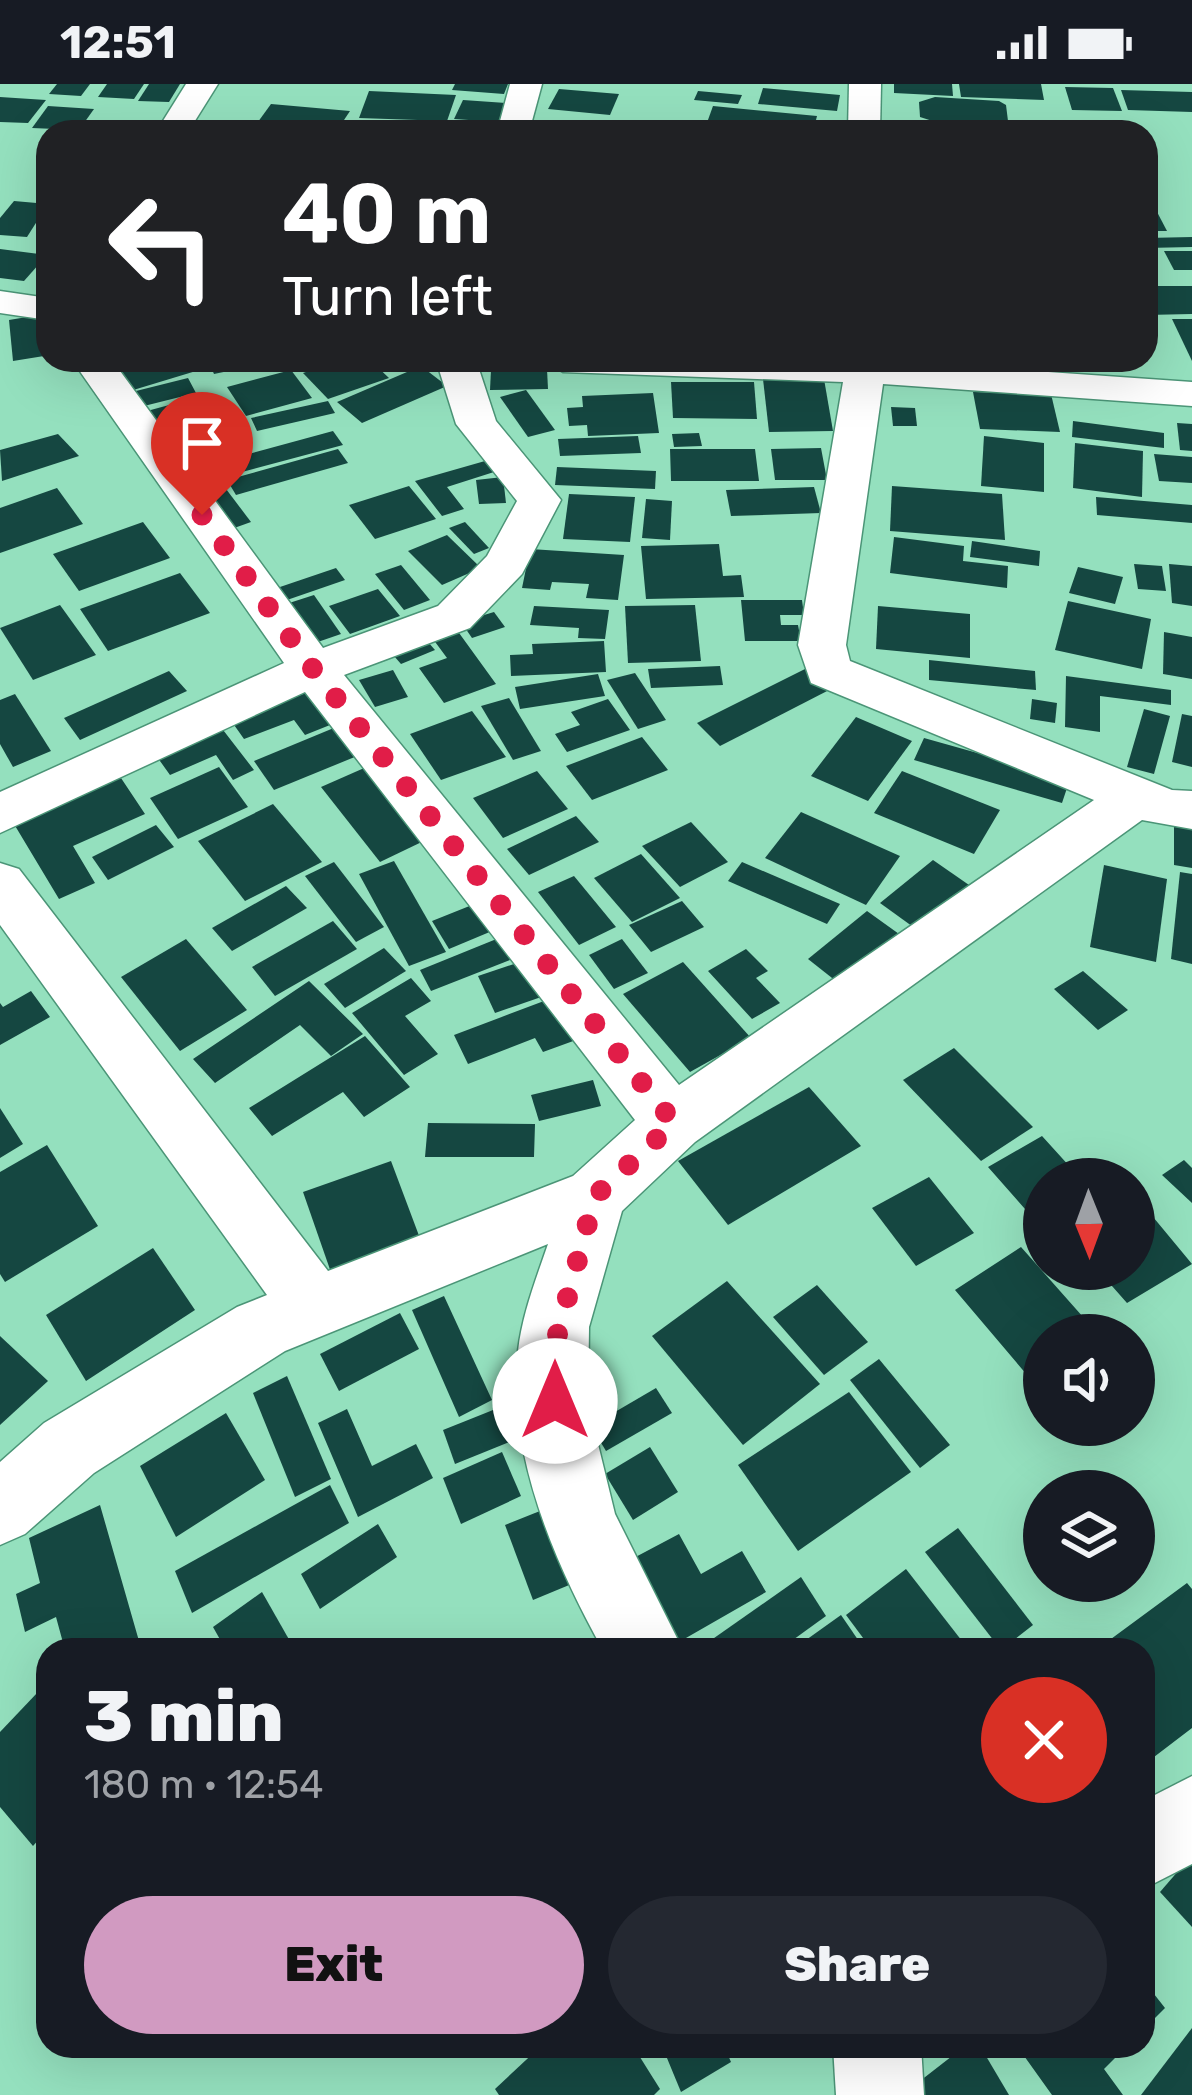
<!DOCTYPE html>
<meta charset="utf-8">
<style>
:root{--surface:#171b24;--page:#242831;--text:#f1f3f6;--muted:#9ea1a6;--accent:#d19ac1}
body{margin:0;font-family:Rubik,sans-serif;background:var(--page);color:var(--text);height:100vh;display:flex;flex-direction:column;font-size:45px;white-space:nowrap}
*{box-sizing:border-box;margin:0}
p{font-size:39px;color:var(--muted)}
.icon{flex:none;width:66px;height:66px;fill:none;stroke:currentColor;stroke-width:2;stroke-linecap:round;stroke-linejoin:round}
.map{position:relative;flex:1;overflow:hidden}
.drawer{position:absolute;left:36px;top:1554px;width:1119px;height:420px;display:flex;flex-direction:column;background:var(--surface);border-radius:36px;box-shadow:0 12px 48px #0002}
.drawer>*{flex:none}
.top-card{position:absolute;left:36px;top:36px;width:1122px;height:252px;border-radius:36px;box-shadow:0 12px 48px #0002;background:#202124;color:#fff;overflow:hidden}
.needle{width:78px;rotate:179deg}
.tools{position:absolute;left:1023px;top:1074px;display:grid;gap:24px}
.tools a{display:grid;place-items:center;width:132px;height:132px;border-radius:50%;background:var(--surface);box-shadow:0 12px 48px #0002;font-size:60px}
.pin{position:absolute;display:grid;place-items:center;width:102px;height:102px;color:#fff;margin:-123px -51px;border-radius:50% 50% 50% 0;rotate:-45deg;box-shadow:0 0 12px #0007}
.pin .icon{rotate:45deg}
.me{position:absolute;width:132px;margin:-66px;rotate:0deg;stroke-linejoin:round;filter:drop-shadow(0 0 9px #0008)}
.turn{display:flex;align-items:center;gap:42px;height:252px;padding:0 48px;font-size:54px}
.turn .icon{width:156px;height:156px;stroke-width:2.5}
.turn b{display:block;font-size:84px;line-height:102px}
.round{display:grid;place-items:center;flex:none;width:126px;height:126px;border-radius:63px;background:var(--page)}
.headline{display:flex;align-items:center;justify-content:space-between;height:204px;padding:0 48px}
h1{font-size:72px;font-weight:800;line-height:90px}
.primary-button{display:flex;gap:24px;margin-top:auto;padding:24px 48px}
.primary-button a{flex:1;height:138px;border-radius:72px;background:var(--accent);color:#111;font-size:48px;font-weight:800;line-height:138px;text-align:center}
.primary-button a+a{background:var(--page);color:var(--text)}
.status{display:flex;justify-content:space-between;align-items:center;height:84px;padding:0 60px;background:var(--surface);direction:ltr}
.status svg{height:33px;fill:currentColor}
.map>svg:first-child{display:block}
</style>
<div class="status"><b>12:51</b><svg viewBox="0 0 49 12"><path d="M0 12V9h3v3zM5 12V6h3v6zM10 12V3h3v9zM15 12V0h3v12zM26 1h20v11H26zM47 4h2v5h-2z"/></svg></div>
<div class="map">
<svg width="1192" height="2011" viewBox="0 0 1192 2011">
<rect width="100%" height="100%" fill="#94e0be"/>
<!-- building -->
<g fill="#154741">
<polygon points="57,0 90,0 81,12 49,10"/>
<polygon points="107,0 144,0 134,15 98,13"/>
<polygon points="149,0 180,0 169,18 138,17"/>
<polygon points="455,0 508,0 504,10 452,6"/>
<polygon points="894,0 952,0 953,12 894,9"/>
<polygon points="959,0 1041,0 1044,16 961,13"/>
<polygon points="1065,3 1113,4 1122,27 1072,26"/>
<polygon points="763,4 840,11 837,27 758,20"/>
<polygon points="559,5 619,10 610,31 548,25"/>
<polygon points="1121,6 1192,8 1192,28 1128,26"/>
<polygon points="369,7 456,11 447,37 359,34"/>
<polygon points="698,7 742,11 738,20 694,16"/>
<polygon points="0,13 46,16 28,39 0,38"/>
<polygon points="935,13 999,17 1006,21 1009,45 945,41 920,33 919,18"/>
<polygon points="463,16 506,19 498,38 454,35"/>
<polygon points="271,20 350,27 336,48 255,42"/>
<polygon points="48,22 94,25 79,46 32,44"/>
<polygon points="713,22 817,32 813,48 704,47"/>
<polygon points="354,37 401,38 397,48 350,48"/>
<polygon points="416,37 476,41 473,48 410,48"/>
<polygon points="558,38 610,41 609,48 555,48"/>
<polygon points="14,117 48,120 27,153 0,151 0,134"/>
<polygon points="1146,126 1156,126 1167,147 1146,147"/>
<polygon points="1192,153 1192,163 1146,164 1146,154"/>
<polygon points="0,165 47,171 24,197 0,194"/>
<polygon points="1164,167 1192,167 1192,186 1174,186"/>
<polygon points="1146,202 1192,202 1192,230 1146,231"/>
<polygon points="39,231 44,272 13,277 9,236"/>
<polygon points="1172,235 1192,235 1192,277"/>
<polygon points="120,276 187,276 196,287 130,307 109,279"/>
<polygon points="208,276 271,276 271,278 214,290"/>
<polygon points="341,276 370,276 389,294 328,315 303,289"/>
<polygon points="421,282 447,302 362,339 337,318"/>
<polygon points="547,285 548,305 490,306 491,286"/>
<polygon points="291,286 312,314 246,332 227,303"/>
<polygon points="188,294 196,309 140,323 132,308"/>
<polygon points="763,295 824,295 833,347 769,348"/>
<polygon points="671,298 754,298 757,335 673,334"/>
<polygon points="526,306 555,346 528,353 500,313"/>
<polygon points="973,308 1051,310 1060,348 980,345"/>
<polygon points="653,309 659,349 588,352 587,341 569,342 567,324 583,323 582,312"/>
<polygon points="210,310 225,334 162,351 147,327"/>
<polygon points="328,317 335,329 257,347 251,334"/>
<polygon points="891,323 915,324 917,342 893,342"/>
<polygon points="1073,337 1164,349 1164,364 1072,353"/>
<polygon points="1177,339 1192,340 1192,367 1180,366"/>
<polygon points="333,347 343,361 227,392 219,378"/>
<polygon points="699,349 702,362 674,363 672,350"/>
<polygon points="58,350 79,372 2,397 0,366"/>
<polygon points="190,352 216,393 188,401 162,359"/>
<polygon points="638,352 641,369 560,372 558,355"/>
<polygon points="984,352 1044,359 1044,408 981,402"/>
<polygon points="1075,359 1143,367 1142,413 1073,404"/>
<polygon points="821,364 827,396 775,396 771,365"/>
<polygon points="338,365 348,379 236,411 227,396"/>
<polygon points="670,365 755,365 759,397 671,397"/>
<polygon points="1154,370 1192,373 1192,399 1159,397"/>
<polygon points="485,377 494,388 447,403 464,425 442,432 415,397"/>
<polygon points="557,383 656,387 655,405 555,401"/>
<polygon points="503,393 506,419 479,420 476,396"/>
<polygon points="220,397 251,438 223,448 192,406"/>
<polygon points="409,402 436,435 375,455 349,421"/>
<polygon points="892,402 1002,410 1005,456 890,447"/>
<polygon points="814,403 821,429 731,432 726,406"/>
<polygon points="57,404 83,440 0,469 0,424"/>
<polygon points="569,410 635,413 630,458 563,455"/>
<polygon points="1096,413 1192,421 1192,439 1097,431"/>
<polygon points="646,415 672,417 670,456 642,454"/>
<polygon points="143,438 170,474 79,507 53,470"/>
<polygon points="465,438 489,464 474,470 449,444"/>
<polygon points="447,451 481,484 442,501 408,467"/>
<polygon points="894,453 964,462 963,477 1008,482 1007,504 890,489"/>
<polygon points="972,457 1040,467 1039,482 970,473"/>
<polygon points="719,460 723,492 741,491 744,513 646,515 641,462"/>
<polygon points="530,465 624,471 618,516 586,514 589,500 552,498 550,506 522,504"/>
<polygon points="1134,480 1162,482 1166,507 1138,505"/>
<polygon points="1169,480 1192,482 1192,522 1172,519"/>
<polygon points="401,481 430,516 404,526 375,490"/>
<polygon points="1078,483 1123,493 1115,520 1069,509"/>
<polygon points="336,484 345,496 287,516 277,504"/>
<polygon points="180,489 210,529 108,567 80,525"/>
<polygon points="378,505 400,532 350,550 329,522"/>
<polygon points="314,511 341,550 309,561 283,521"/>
<polygon points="741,516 802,516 804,531 780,531 781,541 798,541 801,557 745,557"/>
<polygon points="1068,517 1151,535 1142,585 1055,566"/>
<polygon points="60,521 96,571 33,596 0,544"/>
<polygon points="695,521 701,577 628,579 625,522"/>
<polygon points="534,522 609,526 605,555 578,554 579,544 530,541"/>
<polygon points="878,522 970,530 970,574 876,565"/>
<polygon points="494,528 505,543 472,554 461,538"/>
<polygon points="454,542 496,600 444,619 419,584 447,574 430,551"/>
<polygon points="1164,548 1192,553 1192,595 1163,590"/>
<polygon points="421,550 435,566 401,580 387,564"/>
<polygon points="604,557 606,588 511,592 510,571 533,570 532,560"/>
<polygon points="929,576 1035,587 1036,606 929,596"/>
<polygon points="720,582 723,601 651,604 648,585"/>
<polygon points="807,584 831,605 720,662 697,639"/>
<polygon points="393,586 408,613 375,623 359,596"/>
<polygon points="169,587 187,607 80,656 64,634"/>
<polygon points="635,589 666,636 638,645 607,596"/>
<polygon points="598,590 605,612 520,625 515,603"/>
<polygon points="1066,592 1171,606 1171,621 1100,612 1100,648 1065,643"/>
<polygon points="316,605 340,637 305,651 294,636 244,655 232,638"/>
<polygon points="15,610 51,667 13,683 0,660 0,616"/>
<polygon points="509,614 541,667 513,676 481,622"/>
<polygon points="608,615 630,646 567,668 555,650 580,641 571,628"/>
<polygon points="1032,615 1057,619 1055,639 1030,635"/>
<polygon points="1144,625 1170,632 1154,690 1127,683"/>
<polygon points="472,627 506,673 441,696 410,650"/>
<polygon points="1182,630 1192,632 1192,683 1172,678"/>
<polygon points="856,633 912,657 868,717 811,692"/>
<polygon points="341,641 362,670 274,706 254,677"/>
<polygon points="220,642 254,686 233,696 216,671 170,691 155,670"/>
<polygon points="642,653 668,686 592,716 566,682"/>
<polygon points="924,654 1070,695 1062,719 914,676"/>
<polygon points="371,681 430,754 380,778 321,703"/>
<polygon points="219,683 248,723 178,755 150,714"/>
<polygon points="537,687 568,725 503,754 473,714"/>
<polygon points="902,687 1000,726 974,770 874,729"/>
<polygon points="121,694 145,730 73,762 95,799 59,815 14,740"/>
<polygon points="273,720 322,778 245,817 198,757"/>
<polygon points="801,728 900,772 866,821 765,774"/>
<polygon points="576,732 599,758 529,791 507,765"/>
<polygon points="691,738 728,778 680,803 642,762"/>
<polygon points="156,741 174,763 108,796 92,773"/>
<polygon points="1174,742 1192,745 1192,784 1174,781"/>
<polygon points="641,770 680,814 632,838 594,794"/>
<polygon points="933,776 969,801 916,845 880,819"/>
<polygon points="394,777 446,868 409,882 359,790"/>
<polygon points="334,778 384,843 356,858 305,792"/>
<polygon points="742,778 840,820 827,840 728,797"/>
<polygon points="1104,781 1167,795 1156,878 1090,863"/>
<polygon points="1180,788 1192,790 1192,880 1171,875"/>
<polygon points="574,792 616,843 579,861 538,808"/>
<polygon points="286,802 307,824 232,867 212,844"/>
<polygon points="487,815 504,842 449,865 432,837"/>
<polygon points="682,817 704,843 651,868 629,841"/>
<polygon points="867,827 906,855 846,905 808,875"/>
<polygon points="333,837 357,865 275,912 252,883"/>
<polygon points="514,848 528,869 431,907 420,886"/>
<polygon points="186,855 247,926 180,967 121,893"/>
<polygon points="622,855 648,889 614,905 589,871"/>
<polygon points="384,864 406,887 345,924 324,900"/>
<polygon points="746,865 768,887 756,894 780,919 752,935 708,887"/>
<polygon points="529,875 547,911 495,929 478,892"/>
<polygon points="683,878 751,954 690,988 623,910"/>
<polygon points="1083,887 1128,926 1098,946 1054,905"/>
<polygon points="411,894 431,917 405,932 438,970 404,991 352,929"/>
<polygon points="309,897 363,950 331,972 300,941 215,999 193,975"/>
<polygon points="31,907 50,933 0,961 0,919 3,923"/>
<polygon points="552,914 576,956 543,968 535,954 468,980 454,951"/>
<polygon points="365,952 410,1003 364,1033 343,1008 272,1052 249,1024"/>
<polygon points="954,964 1033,1043 981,1077 903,996"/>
<polygon points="593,996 601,1022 539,1037 531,1011"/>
<polygon points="809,1003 861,1062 728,1141 678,1077"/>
<polygon points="0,1024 23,1060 0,1074"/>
<polygon points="428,1039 535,1040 534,1073 425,1073"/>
<polygon points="1042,1052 1081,1095 1044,1095 1044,1138 1039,1141 988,1083"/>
<polygon points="47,1061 98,1142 5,1198 0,1190 0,1088"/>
<polygon points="1184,1076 1192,1084 1192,1119 1162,1091"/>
<polygon points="391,1077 424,1165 334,1197 303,1108"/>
<polygon points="929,1093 974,1149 916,1182 872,1124"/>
<polygon points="1139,1116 1192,1180 1127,1219 1097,1185 1134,1185 1134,1119"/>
<polygon points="1021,1163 1099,1251 1044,1251 1044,1311 955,1206"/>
<polygon points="153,1164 195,1226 86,1297 46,1231"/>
<polygon points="727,1197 820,1300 743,1361 652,1252"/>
<polygon points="817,1201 868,1258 824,1291 773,1233"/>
<polygon points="444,1212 492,1316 459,1333 412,1226"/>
<polygon points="400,1229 419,1265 339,1307 320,1270"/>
<polygon points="0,1252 48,1297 0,1341"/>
<polygon points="879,1275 950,1361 920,1384 850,1296"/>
<polygon points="287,1292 331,1395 295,1413 253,1309"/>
<polygon points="656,1304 672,1329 606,1367 591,1342"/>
<polygon points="849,1308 911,1388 798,1467 738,1381"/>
<polygon points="528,1312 542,1345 455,1380 443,1346"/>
<polygon points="347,1325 372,1382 416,1360 433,1394 358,1433 318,1339"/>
<polygon points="226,1329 265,1396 176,1453 140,1382"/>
<polygon points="650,1363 678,1408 633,1436 605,1390"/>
<polygon points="502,1368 521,1412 461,1440 443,1394"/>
<polygon points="330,1401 349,1439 192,1529 175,1487"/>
<polygon points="100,1421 139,1557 120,1566 65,1566 56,1533 25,1548 16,1510 40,1499 29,1454"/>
<polygon points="545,1425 574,1499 533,1516 505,1441"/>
<polygon points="378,1440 397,1473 320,1525 301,1490"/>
<polygon points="958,1444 1033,1541 1001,1566 925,1468"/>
<polygon points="679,1450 701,1490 742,1467 766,1508 672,1562 628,1477"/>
<polygon points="906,1485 969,1566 872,1566 846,1531"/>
<polygon points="801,1493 826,1532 779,1566 697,1566"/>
<polygon points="1187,1499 1192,1505 1192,1644 1154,1673 1143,1659 1143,1566 1096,1566"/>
<polygon points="262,1508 295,1566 226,1566 213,1543"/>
<polygon points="841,1531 865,1566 792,1566"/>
<polygon points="38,1608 48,1619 48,1745 33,1762 0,1723 0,1648"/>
<polygon points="1192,1771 1192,1843 1160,1808"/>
<polygon points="1143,1896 1165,1924 1143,1946"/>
<polygon points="1192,1944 1192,2011 1141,2011"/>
<polygon points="541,1962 633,1962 660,2005 654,2011 499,2011 495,2005"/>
<polygon points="662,1962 724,1962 731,1978 681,2008"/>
<polygon points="965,1962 980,1962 1009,2011 902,2011"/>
<polygon points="1017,1962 1127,1962 1104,1985 1123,2011 1052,2011"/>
</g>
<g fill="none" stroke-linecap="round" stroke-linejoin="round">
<defs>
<g id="minor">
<polygon points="186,0 218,0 188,48 156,48"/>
<polygon points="510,0 542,0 529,48 497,48"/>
<polygon points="849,0 881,0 880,48 848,48"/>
<polygon points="0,207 48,214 48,236 0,229"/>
<path d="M72 276H112L323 564 438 522 487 472 517 417 456 340 436 276H476L496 337 561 416 522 490 470 544 344 591 679 1001 1094 716 811 599 798 561 843 298 563 288 543 276H877L1192 298V322L883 300 846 561 850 577 1172 706 1192 707V745L1142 736 695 1058 622 1127 589 1243 588 1319 615 1430 683 1566H603C555 1480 506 1368 518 1267 522 1231 536 1195 548 1160L285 1267 94 1389 25 1450 0 1461V1378L44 1339 237 1223 267 1211 0 841V779L19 785 328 1187 573 1092 635 1036 305 608 0 749V708L284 579Z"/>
<polygon points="1192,1692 1192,1780 1143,1805 1143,1717"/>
<polygon points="833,1962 921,1962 924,2011 836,2011"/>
</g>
</defs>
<!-- minor casing -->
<use href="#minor" stroke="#4b9577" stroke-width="3"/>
<!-- minor -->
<use href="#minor" fill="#fff" fill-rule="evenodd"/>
</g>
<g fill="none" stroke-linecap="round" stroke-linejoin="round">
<!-- route -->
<polyline stroke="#e11d48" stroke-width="21" stroke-dasharray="0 37.8" points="202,431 313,585 674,1039 595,1112 550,1278 555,1317"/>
</g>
</svg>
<div class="tools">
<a><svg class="needle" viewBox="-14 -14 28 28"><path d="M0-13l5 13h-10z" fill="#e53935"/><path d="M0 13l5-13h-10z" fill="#9ea1a6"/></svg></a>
<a><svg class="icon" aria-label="sound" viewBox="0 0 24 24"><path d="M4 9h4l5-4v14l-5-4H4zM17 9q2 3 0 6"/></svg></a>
<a><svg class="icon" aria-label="layers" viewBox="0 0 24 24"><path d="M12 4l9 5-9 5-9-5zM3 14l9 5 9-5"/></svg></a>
</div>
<div class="pin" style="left:202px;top:431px;background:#d93025"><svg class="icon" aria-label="arrive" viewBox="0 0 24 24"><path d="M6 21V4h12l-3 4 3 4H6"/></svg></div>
<svg class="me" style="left:555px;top:1317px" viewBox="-20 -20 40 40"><circle r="19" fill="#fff"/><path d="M0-13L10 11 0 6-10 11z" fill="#e11d48"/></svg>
<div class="top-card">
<div class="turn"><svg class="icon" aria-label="left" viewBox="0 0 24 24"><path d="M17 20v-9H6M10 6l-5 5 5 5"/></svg><div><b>40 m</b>Turn left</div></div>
</div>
<section class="drawer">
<div class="headline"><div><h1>3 min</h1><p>180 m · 12:54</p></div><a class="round" style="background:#d93025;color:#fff"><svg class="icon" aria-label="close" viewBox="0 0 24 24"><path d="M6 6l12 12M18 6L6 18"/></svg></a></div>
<div class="primary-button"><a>Exit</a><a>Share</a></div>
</section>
</div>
